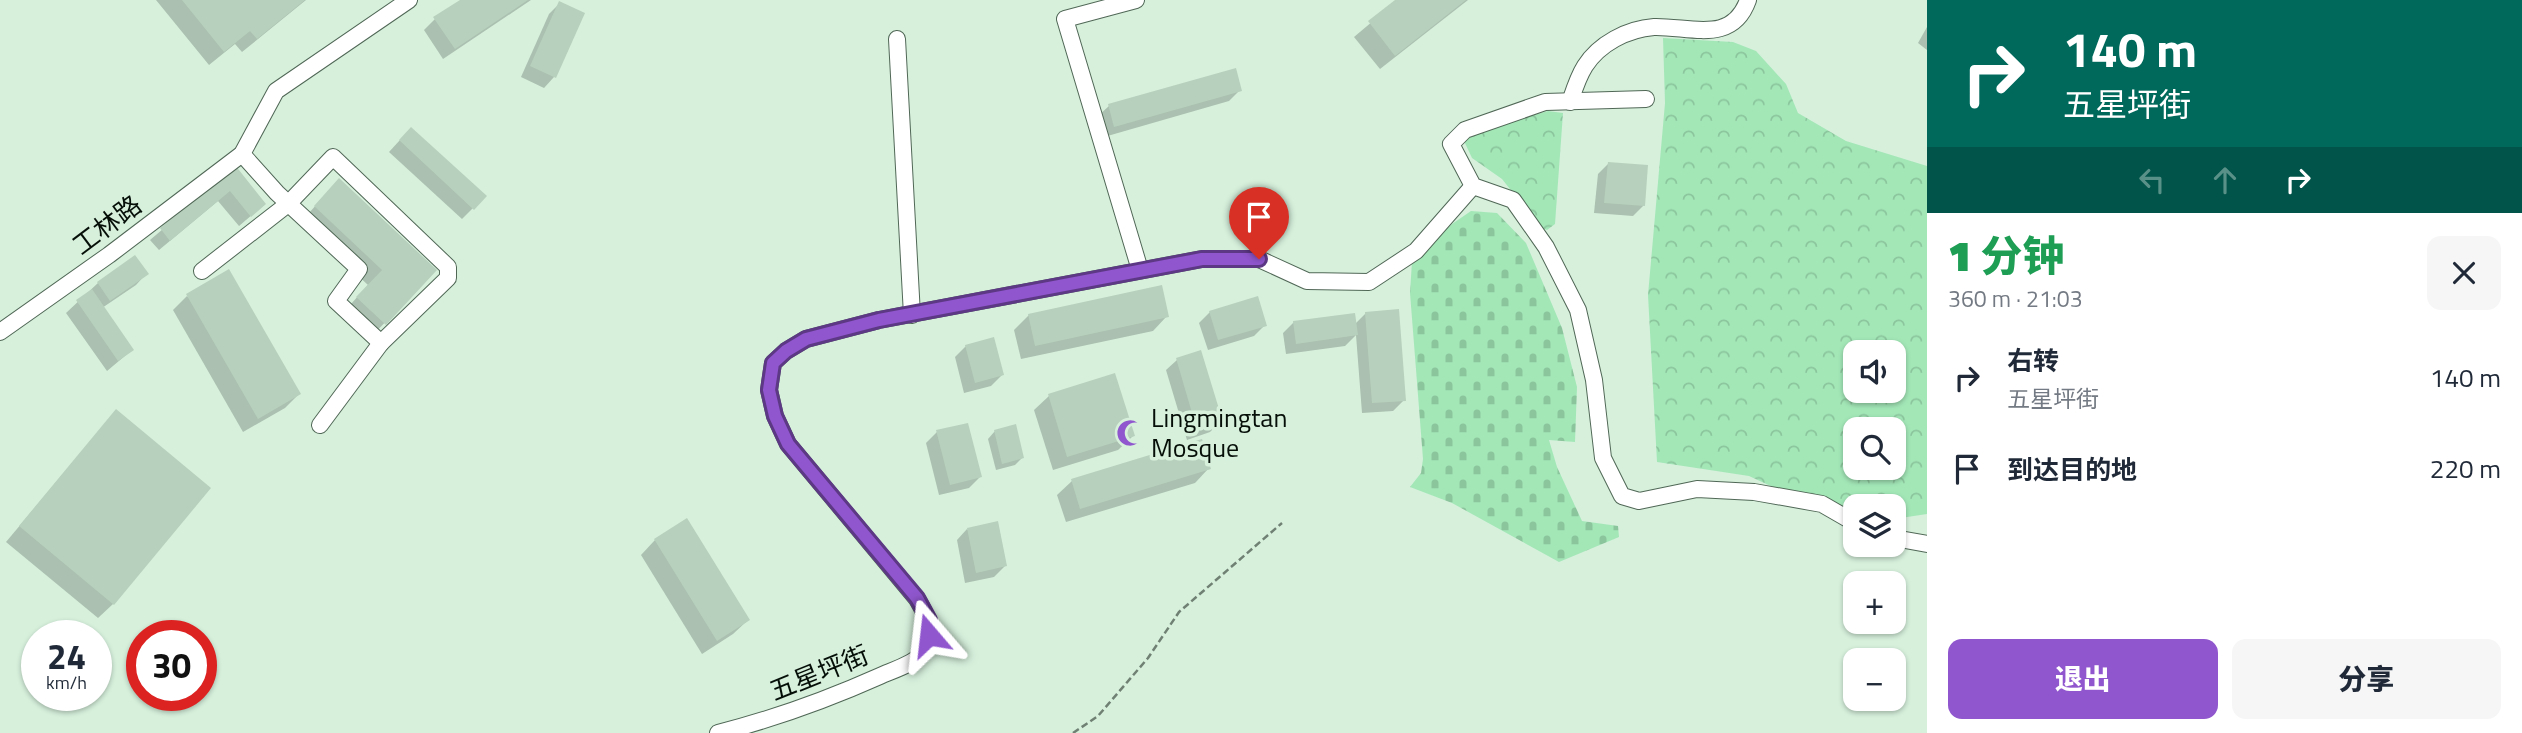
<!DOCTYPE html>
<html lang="zh">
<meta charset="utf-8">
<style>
:root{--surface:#fff;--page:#f6f6f7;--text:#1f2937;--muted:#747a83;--accent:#8f56cd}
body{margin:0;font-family:"Titillium Web","Noto Sans SC",sans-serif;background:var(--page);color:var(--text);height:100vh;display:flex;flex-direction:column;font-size:26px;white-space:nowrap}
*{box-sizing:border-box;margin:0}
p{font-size:23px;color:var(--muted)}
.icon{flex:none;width:38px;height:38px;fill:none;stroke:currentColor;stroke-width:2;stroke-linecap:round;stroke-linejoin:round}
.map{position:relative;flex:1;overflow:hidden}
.sheet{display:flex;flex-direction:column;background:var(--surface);width:595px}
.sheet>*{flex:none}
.banner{background:#00695c;color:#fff;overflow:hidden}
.tools{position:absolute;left:1843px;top:340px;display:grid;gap:14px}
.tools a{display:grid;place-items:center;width:63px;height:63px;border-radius:14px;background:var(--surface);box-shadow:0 2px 5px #0004;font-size:35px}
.speed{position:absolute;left:21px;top:620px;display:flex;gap:14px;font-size:35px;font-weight:700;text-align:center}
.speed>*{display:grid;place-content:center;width:91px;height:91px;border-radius:50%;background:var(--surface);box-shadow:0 2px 5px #0004;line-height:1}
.speed small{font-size:18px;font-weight:400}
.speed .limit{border:10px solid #d22;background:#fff;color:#111}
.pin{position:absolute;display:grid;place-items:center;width:60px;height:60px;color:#fff;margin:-72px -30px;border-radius:50% 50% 50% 0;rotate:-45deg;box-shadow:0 0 7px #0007}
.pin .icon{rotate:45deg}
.me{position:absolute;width:77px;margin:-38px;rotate:343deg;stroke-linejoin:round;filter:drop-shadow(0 0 5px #0008)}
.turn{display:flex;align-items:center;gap:24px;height:147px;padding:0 21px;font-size:32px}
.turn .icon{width:91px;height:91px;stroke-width:2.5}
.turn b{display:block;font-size:49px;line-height:60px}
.lanes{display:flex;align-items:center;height:66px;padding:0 21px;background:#0003;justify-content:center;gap:35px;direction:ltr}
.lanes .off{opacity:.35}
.round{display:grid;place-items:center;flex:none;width:74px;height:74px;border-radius:14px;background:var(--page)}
.head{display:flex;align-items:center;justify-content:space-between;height:119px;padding:0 21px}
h1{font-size:42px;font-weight:800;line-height:52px;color:#1e9e55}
.action{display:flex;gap:14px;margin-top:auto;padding:14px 21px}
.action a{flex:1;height:80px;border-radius:14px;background:var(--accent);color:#fff;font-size:28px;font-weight:800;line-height:80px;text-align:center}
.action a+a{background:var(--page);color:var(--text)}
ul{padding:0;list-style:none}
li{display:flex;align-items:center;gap:21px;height:91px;padding:0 21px}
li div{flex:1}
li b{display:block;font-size:26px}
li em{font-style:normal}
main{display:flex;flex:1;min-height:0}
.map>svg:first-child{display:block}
</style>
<main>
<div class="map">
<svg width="1927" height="733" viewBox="0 0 1927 733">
<defs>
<pattern id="forest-crowns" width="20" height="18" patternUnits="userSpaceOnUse" patternTransform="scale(1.75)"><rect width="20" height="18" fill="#a3e7b7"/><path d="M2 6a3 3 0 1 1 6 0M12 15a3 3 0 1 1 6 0" fill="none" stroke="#8bc59c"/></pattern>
<pattern id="cemetery-stones" width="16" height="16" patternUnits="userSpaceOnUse" patternTransform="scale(1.75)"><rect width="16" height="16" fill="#a3e7b7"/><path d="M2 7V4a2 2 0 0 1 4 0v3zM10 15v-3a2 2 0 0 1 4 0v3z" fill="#8bc59c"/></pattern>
</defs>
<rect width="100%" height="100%" fill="#d6f0dc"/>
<!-- forest -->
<g fill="url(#forest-crowns)" fill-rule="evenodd">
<path d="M1663 38 1733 42 1756 51 1786 84 1798 113 1846 141 1927 166V514L1894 519V506H1855V518L1790 495 1749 476 1657 462 1648 295 1665 103ZM1855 352H1894V390H1855ZM1855 429H1894V467H1855Z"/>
<polygon points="1548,111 1563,113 1555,224 1547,230 1540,227 1502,179 1472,158 1464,141 1477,132"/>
</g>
<!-- cemetery -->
<polygon fill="url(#cemetery-stones)" points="1471,211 1497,213 1526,243 1562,328 1577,387 1575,442 1549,440 1557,467 1582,521 1618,526 1619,537 1559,562 1452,503 1410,487 1421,473 1423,459 1410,293 1412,261 1452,224"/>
<!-- shadow -->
<g fill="#0003">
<polygon points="156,0 306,0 242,52 235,44 209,65"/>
<polygon points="463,0 531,0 443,59 424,30 435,19"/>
<polygon points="1398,0 1468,0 1380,69 1354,37"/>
<polygon points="560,3 554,77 544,88 521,77 549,14"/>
<polygon points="1927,27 1927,50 1918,43"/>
<polygon points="1240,90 1229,101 1104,137 1098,116 1109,106"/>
<polygon points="400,140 473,208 462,219 389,152"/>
<polygon points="1608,164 1644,205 1633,216 1594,213 1598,174"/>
<polygon points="235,168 253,214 239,226 218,201 159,250 150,240"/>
<polygon points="325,195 435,270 370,338 343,313 368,285 301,222"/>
<polygon points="146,274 136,285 102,308 132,350 107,371 66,313 98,283"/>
<polygon points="187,296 299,394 285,408 243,432 173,310"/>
<polygon points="1210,312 1265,325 1254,336 1208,350 1199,323"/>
<polygon points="1366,313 1404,400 1393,411 1362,413 1356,335 1345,346 1286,354 1283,333 1294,322 1354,325"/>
<polygon points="1029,315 1167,316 1153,331 1021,359 1014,330"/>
<polygon points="966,346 1002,375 991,386 964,393 955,357"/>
<polygon points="1177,360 1221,421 1210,432 1187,440 1166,370"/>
<polygon points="1049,396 1133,436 1118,450 1053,470 1034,410"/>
<polygon points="116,411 113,604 98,618 6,542"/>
<polygon points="995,431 1022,458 1015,465 996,470 988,439"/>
<polygon points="937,432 980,477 969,488 939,495 926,443"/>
<polygon points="1209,468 1195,483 1066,522 1057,495 1072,481"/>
<polygon points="967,529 1005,566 994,577 965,583 957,540"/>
<polygon points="655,540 748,620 733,634 702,654 641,555"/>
</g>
<!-- building -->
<g fill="#b7d0bd">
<polygon points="182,0 305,0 257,39 250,31 224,52"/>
<polygon points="460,0 528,0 455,49 433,17"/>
<polygon points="1395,0 1466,0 1395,56 1368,21"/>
<polygon points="559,1 585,13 556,78 530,66"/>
<polygon points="1236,68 1242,91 1114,127 1108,104"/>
<polygon points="411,127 487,196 474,210 399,140"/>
<polygon points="1608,162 1648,165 1645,206 1604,203"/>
<polygon points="235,165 266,204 251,217 230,191 170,241 160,228"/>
<polygon points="339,178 437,270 386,325 356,297 382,270 314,206"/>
<polygon points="135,255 149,274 110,301 97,282"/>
<polygon points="229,269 301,394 258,419 186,294"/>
<polygon points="1162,285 1169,317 1035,346 1028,314"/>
<polygon points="92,289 134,350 118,361 76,300"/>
<polygon points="1258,296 1267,326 1218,340 1209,311"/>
<polygon points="1399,309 1406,401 1372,403 1365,312"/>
<polygon points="1355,313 1358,335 1296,344 1293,321"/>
<polygon points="994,337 1004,375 975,383 965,345"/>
<polygon points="1201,350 1223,422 1197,430 1176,358"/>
<polygon points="1115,373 1135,436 1067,457 1048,394"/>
<polygon points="116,409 211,488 114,605 19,526"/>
<polygon points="968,423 982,477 950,485 936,430"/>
<polygon points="1016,424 1024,458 1002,464 994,430"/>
<polygon points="1202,439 1211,469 1080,509 1071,479"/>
<polygon points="687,518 750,620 717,641 654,539"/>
<polygon points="998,521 1007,566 976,573 967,528"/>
</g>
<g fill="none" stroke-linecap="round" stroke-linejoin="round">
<defs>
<g id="minor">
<polyline points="1136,0 1065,19 1140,270"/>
<polyline points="897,39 912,315"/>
<polyline points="1646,99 1545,102 1465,130 1451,144 1473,186 1513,200 1546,247 1578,310 1594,380 1603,458 1622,496 1639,501 1697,489 1754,492 1822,504 1855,523"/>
<path d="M1570 102C1574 90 1578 77 1585 66 1599 44 1627 29 1654 27 1690 26 1732 45 1748 0"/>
<polyline points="242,154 277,193 359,269 336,301 381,343"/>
<polyline points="202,271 288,204 333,157 448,267 448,278 381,343 320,425"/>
<polyline points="0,332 109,255 242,154 276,91 409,0"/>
<polyline points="1894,538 1927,544"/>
<path d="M718 733C777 718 824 701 880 676 893 670 918 663 926 649 935 631 926 614 917 599L788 444 775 416 769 390 773 363 786 351 806 339 879 320 1202 259H1259L1307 281 1369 282 1416 251 1473 186"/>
</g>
</defs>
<!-- minor casing -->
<use href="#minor" stroke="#506756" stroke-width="18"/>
<!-- path -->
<polyline stroke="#708174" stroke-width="2.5" stroke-dasharray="7 3.5" stroke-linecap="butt" points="1073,733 1098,716 1148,658 1179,612 1282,523"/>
<!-- minor -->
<use href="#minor" stroke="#fff" stroke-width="16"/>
</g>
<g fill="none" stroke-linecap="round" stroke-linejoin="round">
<defs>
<polyline id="route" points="929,635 929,620 917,598 788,444 775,416 769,390 773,363 786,351 806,339 879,320 1181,263 1202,259 1259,259"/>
</defs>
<!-- route casing -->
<use href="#route" stroke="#5d3885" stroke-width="18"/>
<!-- route -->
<use href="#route" stroke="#8f56cd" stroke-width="12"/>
</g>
<!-- icons -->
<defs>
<symbol id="mosque-bare" viewBox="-9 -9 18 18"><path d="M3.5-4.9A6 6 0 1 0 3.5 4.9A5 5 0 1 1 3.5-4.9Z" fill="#8f56cd" stroke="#d6f0dc" stroke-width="2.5" paint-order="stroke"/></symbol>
</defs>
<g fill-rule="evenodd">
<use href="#mosque-bare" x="1111" y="414" width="38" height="38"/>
</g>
<g text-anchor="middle" stroke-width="7" stroke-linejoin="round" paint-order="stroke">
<!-- street labels -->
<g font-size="26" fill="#060e08" stroke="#d6f0dc">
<text transform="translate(107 225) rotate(-37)" y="9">工林路</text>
<text transform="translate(819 673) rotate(-22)" y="9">五星坪街</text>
</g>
<!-- poi labels -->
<g font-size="26" fill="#060e08" stroke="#d6f0dc" text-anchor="start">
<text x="1151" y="427">Lingmingtan<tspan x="1151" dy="30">Mosque</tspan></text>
</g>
</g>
</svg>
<div class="tools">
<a><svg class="icon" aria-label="sound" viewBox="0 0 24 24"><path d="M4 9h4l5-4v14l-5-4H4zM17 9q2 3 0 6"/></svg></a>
<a><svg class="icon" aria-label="search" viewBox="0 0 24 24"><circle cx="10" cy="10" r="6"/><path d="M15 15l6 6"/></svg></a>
<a><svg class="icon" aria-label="layers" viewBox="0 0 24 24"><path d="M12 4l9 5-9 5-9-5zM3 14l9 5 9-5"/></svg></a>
<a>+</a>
<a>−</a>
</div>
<div class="speed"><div>24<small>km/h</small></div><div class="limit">30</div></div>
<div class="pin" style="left:1259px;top:259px;background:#d93025"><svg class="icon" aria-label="arrive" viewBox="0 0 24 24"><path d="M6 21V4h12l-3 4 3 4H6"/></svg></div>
<svg class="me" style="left:929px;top:635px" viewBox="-20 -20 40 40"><path d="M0-17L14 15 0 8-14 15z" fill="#8f56cd" stroke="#fff" stroke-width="4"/></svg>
</div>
<section class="sheet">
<div class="banner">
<div class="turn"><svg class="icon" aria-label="right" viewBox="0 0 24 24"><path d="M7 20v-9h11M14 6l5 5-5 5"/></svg><div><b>140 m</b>五星坪街</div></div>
<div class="lanes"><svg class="icon off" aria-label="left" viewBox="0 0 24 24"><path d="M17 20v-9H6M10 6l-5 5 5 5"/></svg><svg class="icon off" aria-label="ahead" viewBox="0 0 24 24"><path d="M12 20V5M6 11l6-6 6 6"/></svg><svg class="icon" aria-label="right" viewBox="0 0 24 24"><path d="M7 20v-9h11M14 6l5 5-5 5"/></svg></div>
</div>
<div class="head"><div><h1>1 分钟</h1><p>360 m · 21:03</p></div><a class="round"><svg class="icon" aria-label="close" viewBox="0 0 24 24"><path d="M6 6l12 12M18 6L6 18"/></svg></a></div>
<ul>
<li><svg class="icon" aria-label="right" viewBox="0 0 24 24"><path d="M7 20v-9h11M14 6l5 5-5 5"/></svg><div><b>右转</b><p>五星坪街</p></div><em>140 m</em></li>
<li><svg class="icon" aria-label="arrive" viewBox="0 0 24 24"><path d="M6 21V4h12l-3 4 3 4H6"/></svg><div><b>到达目的地</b></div><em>220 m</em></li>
</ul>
<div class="action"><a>退出</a><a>分享</a></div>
</section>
</main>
